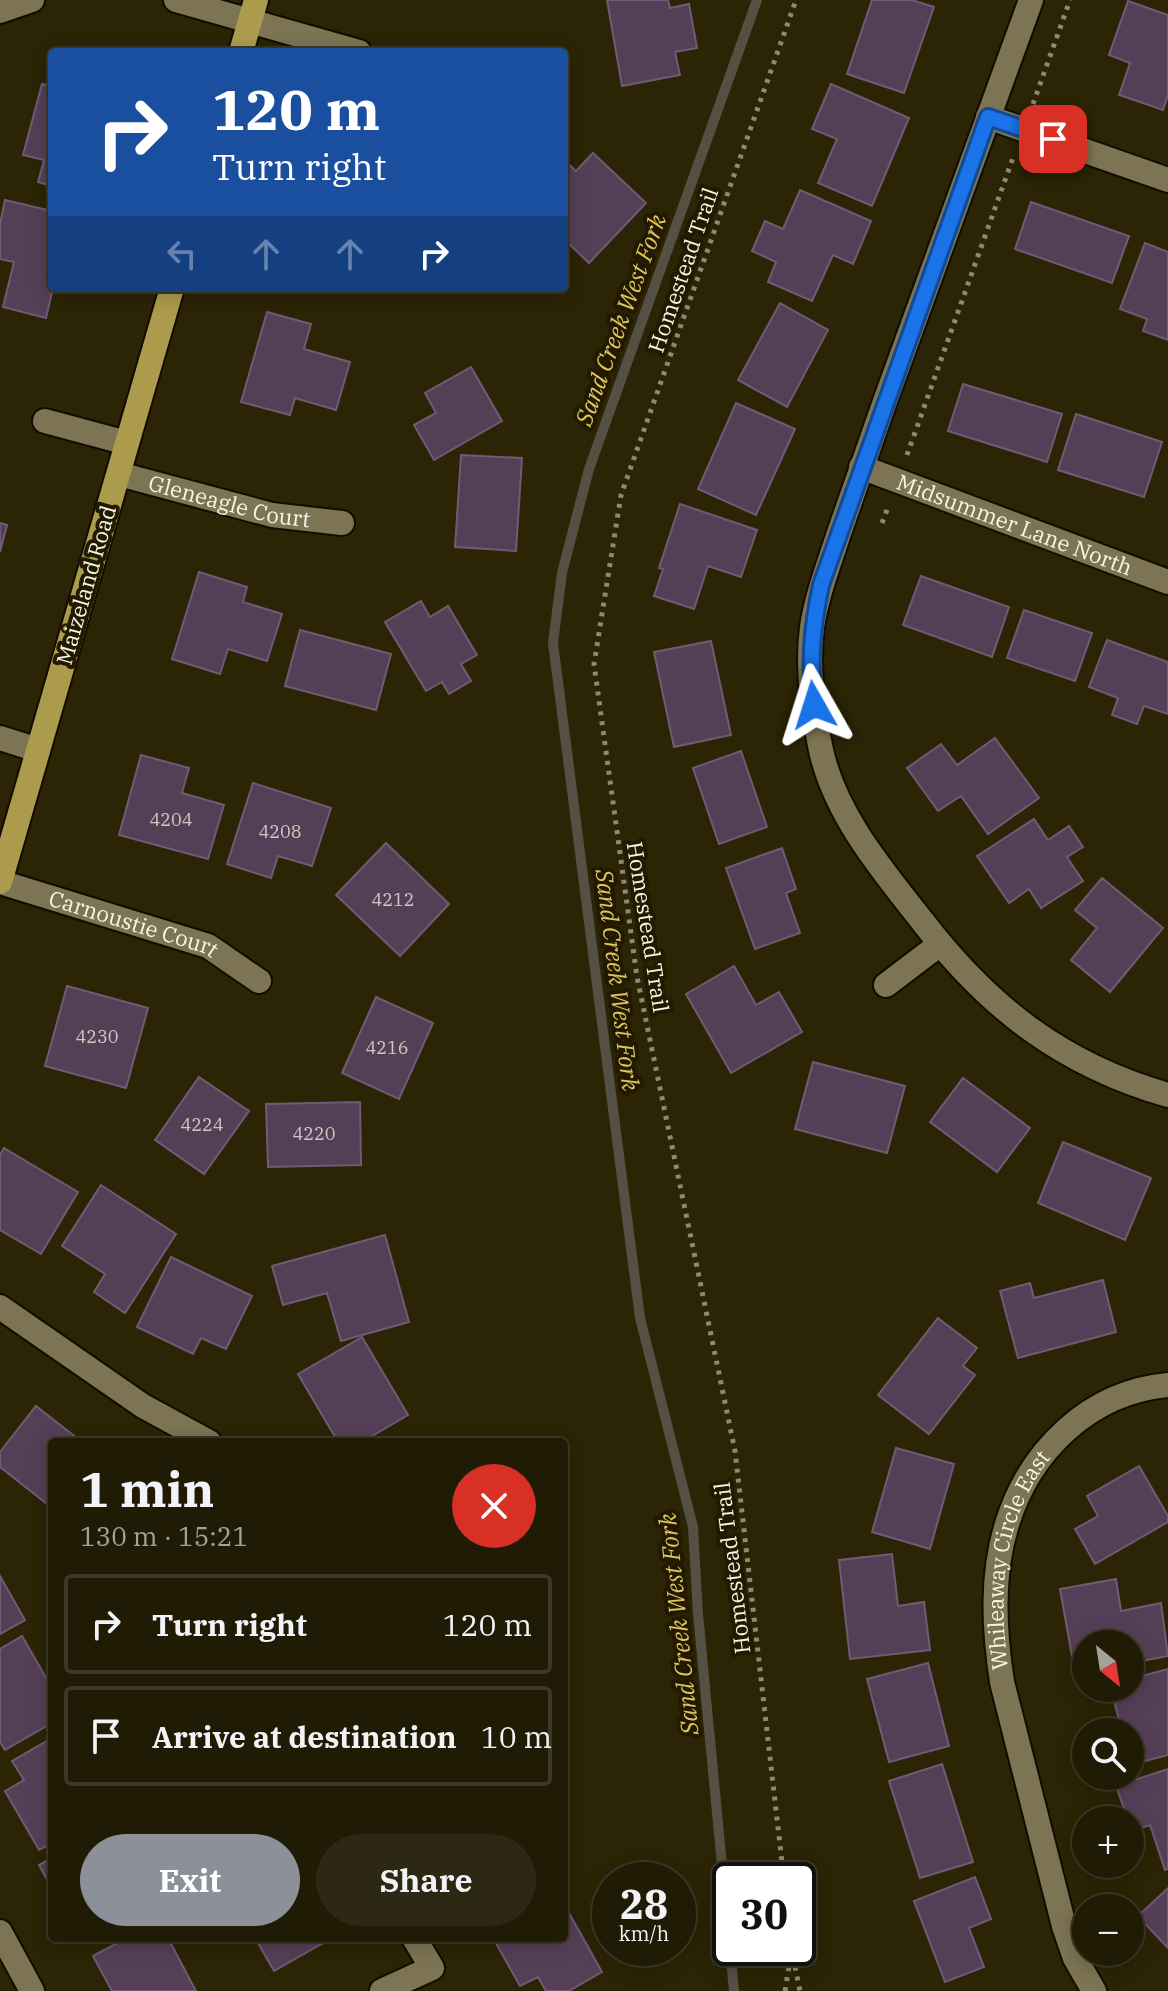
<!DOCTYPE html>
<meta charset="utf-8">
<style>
:root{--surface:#201b04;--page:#2d2813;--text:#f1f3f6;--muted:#a2a19a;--line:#3d3926;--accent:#8c9099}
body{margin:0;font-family:"IBM Plex Serif",serif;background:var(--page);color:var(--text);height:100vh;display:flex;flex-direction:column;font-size:30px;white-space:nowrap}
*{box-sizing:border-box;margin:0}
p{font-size:26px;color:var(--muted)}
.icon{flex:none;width:44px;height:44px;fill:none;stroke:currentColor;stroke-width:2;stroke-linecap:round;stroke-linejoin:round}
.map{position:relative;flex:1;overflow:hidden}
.side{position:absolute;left:48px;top:1438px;width:520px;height:504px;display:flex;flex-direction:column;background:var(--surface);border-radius:8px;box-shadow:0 4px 20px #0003,0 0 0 2px var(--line)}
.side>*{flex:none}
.guide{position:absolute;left:48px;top:48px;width:520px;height:244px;border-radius:8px;box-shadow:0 4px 20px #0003,0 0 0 2px var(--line);background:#1a4fa0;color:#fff;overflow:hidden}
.needle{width:52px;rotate:150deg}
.fabs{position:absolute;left:1072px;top:1630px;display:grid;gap:16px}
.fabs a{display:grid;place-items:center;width:72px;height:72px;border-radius:50%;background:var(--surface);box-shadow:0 4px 20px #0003,0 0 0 2px var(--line);font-size:40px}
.speed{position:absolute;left:592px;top:1862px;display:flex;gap:16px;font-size:40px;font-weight:700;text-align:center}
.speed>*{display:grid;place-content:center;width:104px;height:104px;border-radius:50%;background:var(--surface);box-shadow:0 4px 20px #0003,0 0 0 2px var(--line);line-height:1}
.speed small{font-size:20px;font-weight:400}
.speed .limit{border:4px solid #111;border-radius:12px;background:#fff;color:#111}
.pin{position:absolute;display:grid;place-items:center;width:68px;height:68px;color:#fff;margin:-34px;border-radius:16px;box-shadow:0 4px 12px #0006}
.me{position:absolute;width:88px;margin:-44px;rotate:354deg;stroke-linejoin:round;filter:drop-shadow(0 0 6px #0008)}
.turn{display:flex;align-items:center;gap:28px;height:168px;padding:0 32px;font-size:36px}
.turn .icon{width:104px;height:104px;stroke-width:2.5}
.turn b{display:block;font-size:56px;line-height:68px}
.lanes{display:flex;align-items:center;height:76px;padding:0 32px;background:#0003;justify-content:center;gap:40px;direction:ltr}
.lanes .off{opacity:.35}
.round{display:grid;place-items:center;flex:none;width:84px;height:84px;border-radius:42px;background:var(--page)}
.summary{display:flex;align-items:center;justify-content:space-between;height:136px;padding:0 32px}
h1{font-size:48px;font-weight:700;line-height:60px}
.cta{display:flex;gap:16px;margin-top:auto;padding:16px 32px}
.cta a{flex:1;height:92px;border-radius:48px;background:var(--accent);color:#fff;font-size:32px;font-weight:700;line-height:92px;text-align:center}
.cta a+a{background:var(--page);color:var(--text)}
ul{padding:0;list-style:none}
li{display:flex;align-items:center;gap:24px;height:100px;margin:0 16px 12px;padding:0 16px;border:4px solid var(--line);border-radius:8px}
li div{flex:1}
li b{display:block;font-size:30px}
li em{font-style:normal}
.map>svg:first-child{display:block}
</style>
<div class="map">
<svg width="1168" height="1991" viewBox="0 0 1168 1991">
<rect width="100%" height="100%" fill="#2b2405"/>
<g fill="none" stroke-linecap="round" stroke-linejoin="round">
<!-- stream -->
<polyline stroke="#555044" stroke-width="10" points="734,1991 698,1614 693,1527 640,1318 553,643 562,573 589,469 757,0"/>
</g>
<!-- building -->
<g fill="#553f57" stroke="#715a73" stroke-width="2">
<polygon points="607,0 668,0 670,8 689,4 697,48 675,52 680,75 622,86"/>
<polygon points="872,0 912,0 934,7 904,93 847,74"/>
<polygon points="1128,1 1168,15 1168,95 1163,110 1119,95 1130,63 1109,55"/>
<polygon points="42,84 52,86 52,186 38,182 44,160 23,155"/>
<polygon points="831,84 909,118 872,206 818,183 837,139 812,129"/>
<polygon points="593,153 646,203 589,263 564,239 564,160 576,171"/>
<polygon points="800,190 871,221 853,264 833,255 812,301 768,282 776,262 752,251 765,221 783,229"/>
<polygon points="5,200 52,211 53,288 46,318 3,307 14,262 0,259 0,224"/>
<polygon points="1031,202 1129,236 1112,283 1015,249"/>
<polygon points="1145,243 1168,252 1168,340 1143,331 1147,319 1120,309"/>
<polygon points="780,303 828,330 787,407 738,380"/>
<polygon points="267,312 311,324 304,349 350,362 336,410 295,398 290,415 241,402"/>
<polygon points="471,367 502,421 434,460 414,425 436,413 425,393"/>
<polygon points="963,384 1062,414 1047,462 948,431"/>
<polygon points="736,403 795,429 756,515 698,489"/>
<polygon points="1076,414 1162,442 1144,497 1058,470"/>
<polygon points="461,455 522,458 516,551 455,547"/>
<polygon points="680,504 757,530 741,577 708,566 694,609 654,596 663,569 659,568"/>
<polygon points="0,523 7,525 0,552"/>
<polygon points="199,572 247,587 243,602 282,614 267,661 228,649 220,674 172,659"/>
<polygon points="921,576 1009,607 992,657 903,625"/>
<polygon points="421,601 430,617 448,606 477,655 461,664 471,681 449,694 442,682 426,691 385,622"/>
<polygon points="1024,610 1092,633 1075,681 1007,658"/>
<polygon points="300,630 391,654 376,710 285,686"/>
<polygon points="1107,640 1168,662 1168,714 1144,706 1137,724 1112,715 1118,698 1089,687"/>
<polygon points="711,641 731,735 674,747 654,652"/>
<polygon points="995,738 1039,798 988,834 961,796 938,811 907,768 941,744 957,765"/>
<polygon points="741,751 767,827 719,844 693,768"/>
<polygon points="141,755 189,768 182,793 224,805 208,859 119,835"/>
<polygon points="253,783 331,808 312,866 278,856 271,878 227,864"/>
<polygon points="1034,819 1048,840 1069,826 1083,847 1067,857 1083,881 1041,908 1029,889 1009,903 977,856"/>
<polygon points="386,843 449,904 400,956 336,895"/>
<polygon points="782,848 796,889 786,893 800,933 755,949 726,868"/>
<polygon points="1102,878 1163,928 1110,992 1071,960 1097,928 1075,910"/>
<polygon points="734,966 756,1005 779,992 802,1032 731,1073 686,994"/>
<polygon points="67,986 148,1008 126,1088 45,1066"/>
<polygon points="376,997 433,1023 399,1099 342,1073"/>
<polygon points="813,1062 905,1086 887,1153 795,1129"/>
<polygon points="199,1077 249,1111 204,1174 155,1140"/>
<polygon points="963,1078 1030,1128 997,1172 930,1122"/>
<polygon points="360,1102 361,1165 268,1167 266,1104"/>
<polygon points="1063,1142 1151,1178 1125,1240 1038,1203"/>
<polygon points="4,1148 78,1192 41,1254 0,1230 0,1155"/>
<polygon points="101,1185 176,1234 125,1313 94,1292 105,1274 62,1246"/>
<polygon points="385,1235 409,1322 341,1341 327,1293 283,1305 272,1266"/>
<polygon points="171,1257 252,1296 226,1349 201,1338 193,1354 137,1327"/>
<polygon points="1103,1280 1116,1332 1018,1358 1000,1291 1030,1283 1034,1298"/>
<polygon points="938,1318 977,1348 963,1366 975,1375 929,1434 878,1395"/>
<polygon points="362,1337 408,1415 362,1442 338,1442 298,1374"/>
<polygon points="36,1406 82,1442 52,1442 52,1508 0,1467 0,1452"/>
<polygon points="896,1448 954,1464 930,1549 872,1532"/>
<polygon points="1139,1466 1168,1516 1168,1522 1095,1564 1075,1529 1098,1516 1087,1496"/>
<polygon points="892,1554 898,1606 924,1602 930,1650 850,1659 839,1560"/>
<polygon points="0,1576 25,1620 0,1634"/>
<polygon points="1116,1579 1121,1611 1161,1603 1168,1656 1130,1663 1130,1644 1086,1644 1086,1671 1075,1673 1060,1589"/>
<polygon points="22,1636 52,1688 52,1723 5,1750 0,1742 0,1649"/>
<polygon points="928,1663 949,1746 889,1762 867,1679"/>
<polygon points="1168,1669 1168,1755 1130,1765 1130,1732 1095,1732 1094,1726 1119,1720 1111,1688 1130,1688 1130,1679"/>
<polygon points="52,1738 52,1843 39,1850 5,1791 24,1780 12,1761"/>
<polygon points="942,1764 973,1862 920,1878 889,1781"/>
<polygon points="1168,1769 1168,1869 1165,1870 1150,1825 1132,1831 1116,1786"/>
<polygon points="52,1858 52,1889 39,1865"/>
<polygon points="975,1877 991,1919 969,1928 984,1967 945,1982 914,1901"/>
<polygon points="1168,1888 1168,1948 1138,1916"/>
<polygon points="564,1904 602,1972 569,1991 546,1991 538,1977 520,1986 493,1938 564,1938"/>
<polygon points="127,1938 168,1938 196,1991 112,1991 93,1956"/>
<polygon points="255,1938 332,1938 274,1971"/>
</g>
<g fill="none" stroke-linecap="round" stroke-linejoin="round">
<defs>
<g id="minor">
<polyline points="176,0 359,52"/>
<path d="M1031 0C982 134 933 269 884 404 869 447 854 490 839 533 829 564 817 595 812 627 807 667 812 710 821 750 835 815 883 871 923 922 989 1008 1063 1065 1168 1095"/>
<polyline points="0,11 32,0"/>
<polyline points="988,117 1168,180"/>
<polyline points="45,421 127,443"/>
<path id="s1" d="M861 467 1168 582"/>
<path id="s2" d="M119 474 272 515 342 523"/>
<polyline points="0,738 38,750"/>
<path id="s3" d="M0 882 208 946 259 981"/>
<polyline points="886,985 940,944"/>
<polyline points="0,1307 143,1406 209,1442"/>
<polyline points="0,1932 32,1991"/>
<polyline points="382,1991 432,1968 414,1938"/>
<path id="s4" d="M1094 1991 1075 1958 1064 1926 1002 1682C994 1630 991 1575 1007 1524 1030 1450 1090 1392 1168 1385"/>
</g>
<g id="major">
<polyline points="241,52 256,0"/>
<polyline points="0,882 172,288"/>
</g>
</defs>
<!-- minor casing -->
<use href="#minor" stroke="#130d00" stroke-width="28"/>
<!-- major casing -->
<use href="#major" stroke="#130d00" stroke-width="28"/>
<!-- path -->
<g stroke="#8e8970" stroke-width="5" stroke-dasharray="4 6" stroke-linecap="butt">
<polyline points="1033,104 1070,0"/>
<polyline points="907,455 1014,155"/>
<polyline points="882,523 889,505"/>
<polyline points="784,1880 735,1451 637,977 594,664 621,495 796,0"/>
<polyline points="793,1957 800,1991"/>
<polyline points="785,1991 792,1948"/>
</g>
<!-- minor -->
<use href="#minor" stroke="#7c7453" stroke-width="24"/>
<!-- major -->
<use href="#major" stroke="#ad9b4d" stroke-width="24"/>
</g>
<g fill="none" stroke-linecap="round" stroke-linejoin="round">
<defs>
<path id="route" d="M814 705C809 661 812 628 821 585L988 117 1053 139"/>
</defs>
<!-- route casing -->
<use href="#route" stroke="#114b97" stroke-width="20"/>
<!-- route -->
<use href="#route" stroke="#1a73e8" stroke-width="14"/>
</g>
<g text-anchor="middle" stroke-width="8" stroke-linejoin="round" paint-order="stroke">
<!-- number labels -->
<g font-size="18" fill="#d0c8c0">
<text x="171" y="826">4204</text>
<text x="280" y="838">4208</text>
<text x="393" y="906">4212</text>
<text x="97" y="1043">4230</text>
<text x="387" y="1054">4216</text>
<text x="202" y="1131">4224</text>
<text x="314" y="1140">4220</text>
</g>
<!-- street labels -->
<g font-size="22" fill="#f9f5e3" stroke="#221a00">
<text transform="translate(683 270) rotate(-71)" y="8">Homestead Trail</text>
<text dy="8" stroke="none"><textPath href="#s2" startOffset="114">Gleneagle Court</textPath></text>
<text dy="8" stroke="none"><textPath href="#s1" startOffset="164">Midsummer Lane North</textPath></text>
<text transform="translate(86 585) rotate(-74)" y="8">Maizeland Road</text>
<text dy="8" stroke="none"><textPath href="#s3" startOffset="140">Carnoustie Court</textPath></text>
<text transform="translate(648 927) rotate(81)" y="8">Homestead Trail</text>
<text dy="8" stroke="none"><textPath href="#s4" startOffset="450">Whileaway Circle East</textPath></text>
<text transform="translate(732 1568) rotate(-97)" y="8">Homestead Trail</text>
</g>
<!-- water labels -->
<g font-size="24" font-style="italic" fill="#dec55d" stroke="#221a00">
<text transform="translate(621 320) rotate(-70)" y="8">Sand Creek West Fork</text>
<text transform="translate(617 980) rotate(83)" y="8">Sand Creek West Fork</text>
<text transform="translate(679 1624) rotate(-96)" y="8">Sand Creek West Fork</text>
</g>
</g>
</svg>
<div class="fabs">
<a><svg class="needle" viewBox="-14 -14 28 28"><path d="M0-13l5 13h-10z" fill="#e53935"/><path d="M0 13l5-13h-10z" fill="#a2a19a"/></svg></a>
<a><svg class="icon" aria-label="search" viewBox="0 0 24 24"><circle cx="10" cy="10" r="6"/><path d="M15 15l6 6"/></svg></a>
<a>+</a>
<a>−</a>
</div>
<div class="speed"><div>28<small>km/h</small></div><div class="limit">30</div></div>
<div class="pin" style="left:1053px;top:139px;background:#d93025"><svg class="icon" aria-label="arrive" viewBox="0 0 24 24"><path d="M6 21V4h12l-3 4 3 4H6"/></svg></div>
<svg class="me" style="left:814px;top:705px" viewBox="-20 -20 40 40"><path d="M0-17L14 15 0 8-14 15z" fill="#1a73e8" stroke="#fff" stroke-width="4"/></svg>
<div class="guide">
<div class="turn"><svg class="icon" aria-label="right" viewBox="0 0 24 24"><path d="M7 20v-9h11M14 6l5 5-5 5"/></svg><div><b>120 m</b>Turn right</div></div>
<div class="lanes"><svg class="icon off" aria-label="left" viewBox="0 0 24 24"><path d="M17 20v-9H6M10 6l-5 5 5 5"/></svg><svg class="icon off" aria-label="ahead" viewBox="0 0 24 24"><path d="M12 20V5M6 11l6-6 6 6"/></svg><svg class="icon off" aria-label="ahead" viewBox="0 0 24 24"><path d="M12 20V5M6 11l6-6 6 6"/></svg><svg class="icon" aria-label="right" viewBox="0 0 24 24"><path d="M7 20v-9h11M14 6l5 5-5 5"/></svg></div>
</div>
<section class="side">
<div class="summary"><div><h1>1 min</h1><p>130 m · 15:21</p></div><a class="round" style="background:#d93025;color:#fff"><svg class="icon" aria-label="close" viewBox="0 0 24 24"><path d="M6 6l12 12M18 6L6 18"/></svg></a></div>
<ul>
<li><svg class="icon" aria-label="right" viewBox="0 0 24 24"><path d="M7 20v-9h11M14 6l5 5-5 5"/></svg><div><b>Turn right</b></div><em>120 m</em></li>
<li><svg class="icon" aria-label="arrive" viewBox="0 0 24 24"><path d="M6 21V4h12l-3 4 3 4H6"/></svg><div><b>Arrive at destination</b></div><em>10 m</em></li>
</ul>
<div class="cta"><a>Exit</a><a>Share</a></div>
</section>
</div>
